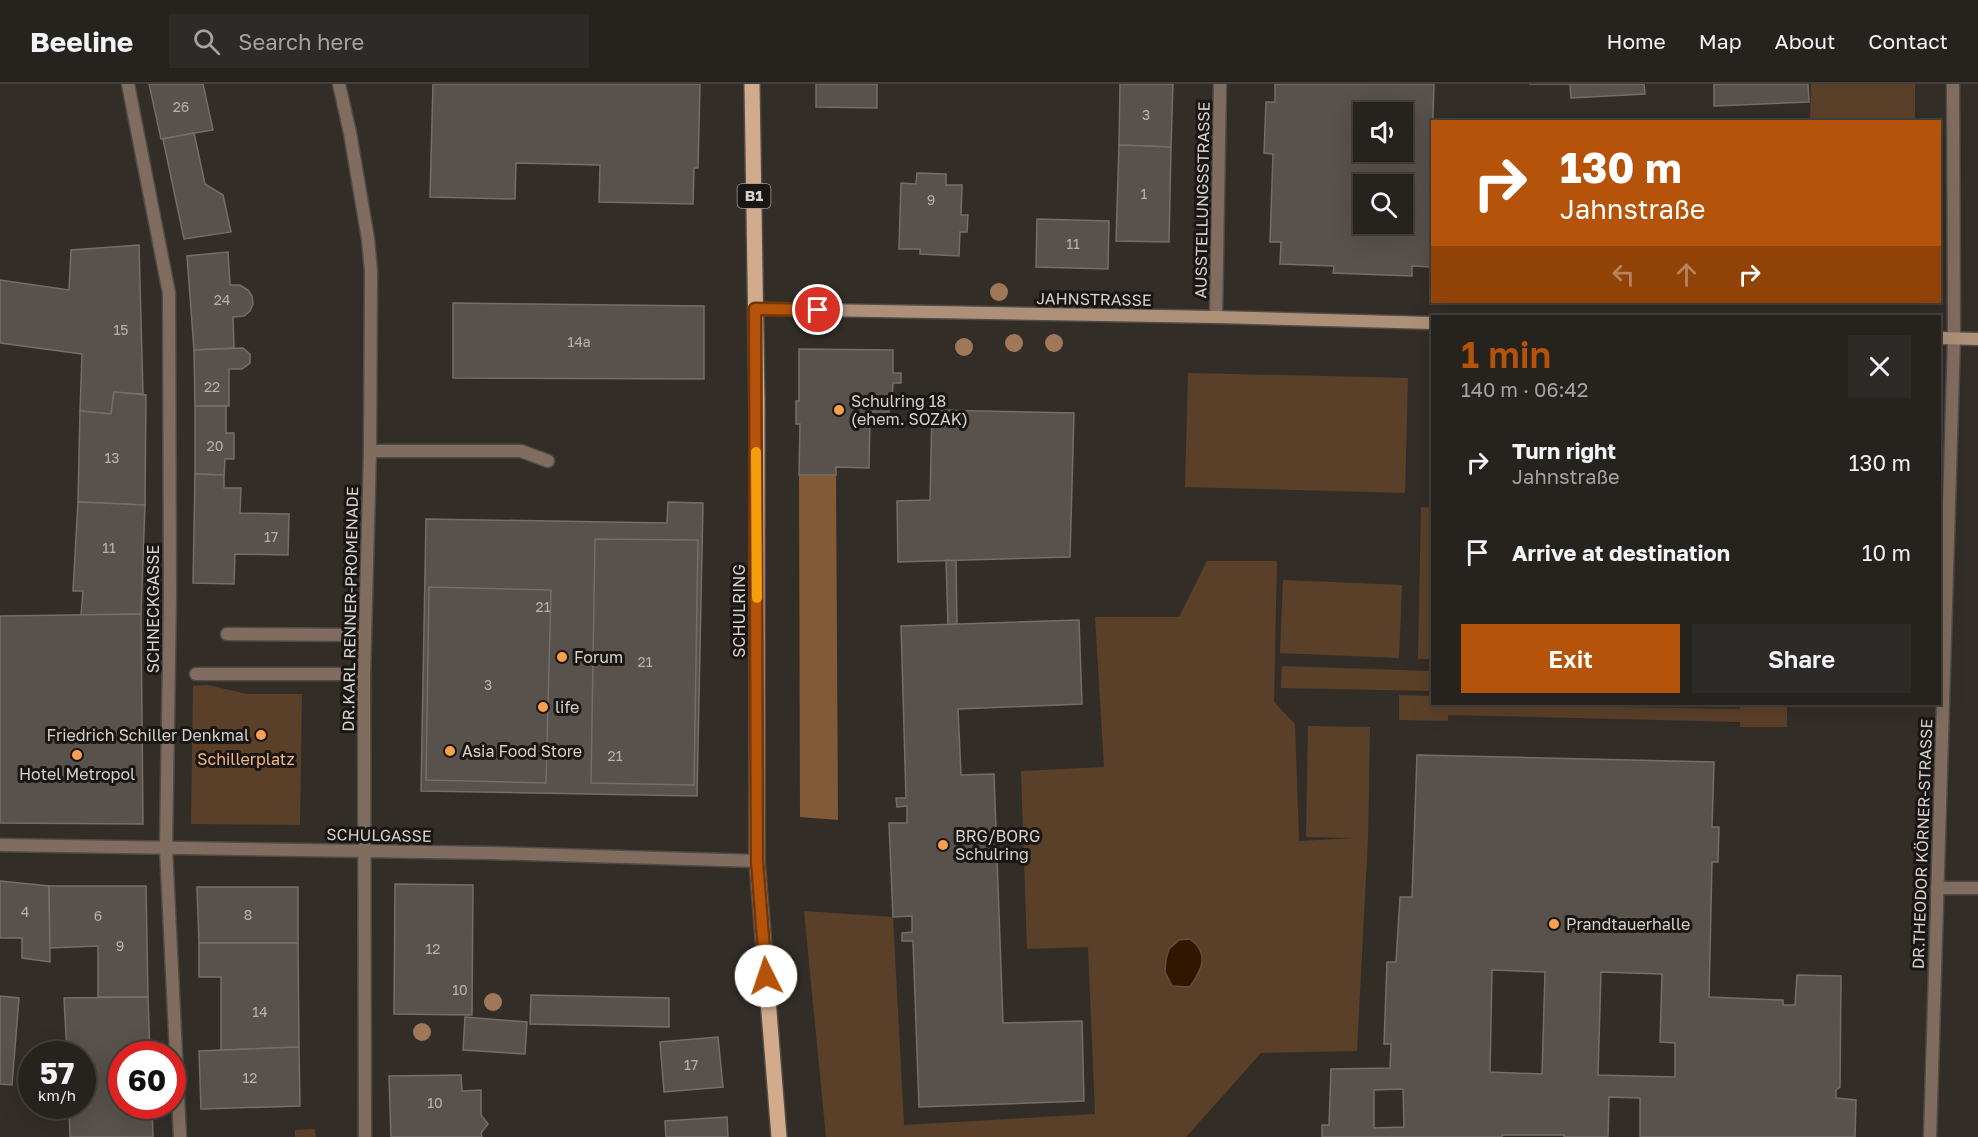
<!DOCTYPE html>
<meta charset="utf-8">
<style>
:root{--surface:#26221e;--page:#2e2a27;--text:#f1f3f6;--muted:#a4a4a4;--line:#423f3c;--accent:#b45309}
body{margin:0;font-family:"Golos Text",sans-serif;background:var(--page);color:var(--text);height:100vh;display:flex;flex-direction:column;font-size:22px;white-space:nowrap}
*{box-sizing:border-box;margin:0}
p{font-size:20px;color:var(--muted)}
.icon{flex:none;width:33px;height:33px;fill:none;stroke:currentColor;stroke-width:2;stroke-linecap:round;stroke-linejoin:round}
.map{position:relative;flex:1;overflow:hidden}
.drawer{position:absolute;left:1431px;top:231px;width:510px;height:390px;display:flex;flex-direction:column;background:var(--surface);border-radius:0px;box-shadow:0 6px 24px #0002,0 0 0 2px var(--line)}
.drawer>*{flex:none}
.hud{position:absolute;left:1431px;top:36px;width:510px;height:183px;border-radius:0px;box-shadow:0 6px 24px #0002,0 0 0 2px var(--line);background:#b45309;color:#fff;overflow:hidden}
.controls{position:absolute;left:1353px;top:18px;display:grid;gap:12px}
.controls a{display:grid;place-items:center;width:60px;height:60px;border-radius:0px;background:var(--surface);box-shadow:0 6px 24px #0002,0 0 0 2px var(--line);font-size:30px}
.speed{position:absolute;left:18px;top:957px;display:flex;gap:12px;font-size:30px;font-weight:700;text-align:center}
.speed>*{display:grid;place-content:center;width:78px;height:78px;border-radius:50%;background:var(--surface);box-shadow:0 6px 24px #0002,0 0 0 2px var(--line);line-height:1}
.speed small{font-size:15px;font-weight:400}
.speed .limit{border:9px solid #d22;background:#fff;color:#111}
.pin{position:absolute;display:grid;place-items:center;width:51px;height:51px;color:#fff;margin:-26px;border:3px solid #fff;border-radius:50%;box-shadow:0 2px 6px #0007}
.me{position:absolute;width:66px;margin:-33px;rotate:356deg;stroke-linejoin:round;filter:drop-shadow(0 0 4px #0008)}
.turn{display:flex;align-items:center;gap:21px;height:126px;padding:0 30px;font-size:27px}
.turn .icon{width:78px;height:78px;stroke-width:2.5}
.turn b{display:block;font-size:42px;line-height:51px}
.lanes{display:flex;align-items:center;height:57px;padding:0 30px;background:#0003;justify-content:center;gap:30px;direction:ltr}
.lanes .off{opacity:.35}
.round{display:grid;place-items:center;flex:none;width:63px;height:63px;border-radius:0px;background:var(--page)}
.overview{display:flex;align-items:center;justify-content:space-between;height:102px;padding:0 30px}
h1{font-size:36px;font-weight:600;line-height:45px;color:var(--accent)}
.action{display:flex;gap:12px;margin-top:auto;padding:12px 30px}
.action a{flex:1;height:69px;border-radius:0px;background:var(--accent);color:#fff;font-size:24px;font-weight:600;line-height:69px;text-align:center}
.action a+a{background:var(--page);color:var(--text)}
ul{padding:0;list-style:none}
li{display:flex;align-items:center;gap:18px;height:90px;padding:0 30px}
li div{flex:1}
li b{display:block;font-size:22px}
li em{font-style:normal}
header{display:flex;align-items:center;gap:36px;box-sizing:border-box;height:84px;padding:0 30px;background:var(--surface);border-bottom:2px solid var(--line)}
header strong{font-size:28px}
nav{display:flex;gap:33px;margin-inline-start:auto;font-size:21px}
.search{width:420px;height:54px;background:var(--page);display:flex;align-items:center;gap:15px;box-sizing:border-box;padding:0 21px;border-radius:0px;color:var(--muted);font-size:22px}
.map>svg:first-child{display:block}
</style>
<header>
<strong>Beeline</strong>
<div class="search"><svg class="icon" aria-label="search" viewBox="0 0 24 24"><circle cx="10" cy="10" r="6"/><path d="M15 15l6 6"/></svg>Search here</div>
<nav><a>Home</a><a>Map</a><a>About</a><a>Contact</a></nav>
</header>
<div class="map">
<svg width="1978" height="1053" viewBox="0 0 1978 1053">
<rect width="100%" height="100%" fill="#332d28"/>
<!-- green -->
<g fill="#5b4029">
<polygon points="1811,0 1915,0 1915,37 1810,37"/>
<polygon points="1188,289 1408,294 1405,409 1185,403"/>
<polygon points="1421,423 1432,424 1432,575 1418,575"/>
<polygon points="1207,477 1277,477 1274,618 1295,640 1299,757 1355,754 1306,753 1308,642 1370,643 1368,754 1357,967 1261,969 1186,1053 826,1053 804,827 893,833 904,1041 1095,1030 1088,863 1027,865 1021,687 1104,683 1095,533 1179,533"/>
<polygon points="1283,496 1402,501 1399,574 1280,569"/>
<polygon points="1282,582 1432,587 1432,607 1281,604"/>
<polygon points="208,601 247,610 302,610 300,741 191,740 193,602"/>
<polygon points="1399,611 1432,612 1432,620 1740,625 1740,620 1787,620 1787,643 1740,643 1740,638 1448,631 1448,637 1399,636"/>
<polygon points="315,1045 316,1053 295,1053 295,1046"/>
</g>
<!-- forest -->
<polygon fill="#825a38" points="799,391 836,391 838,736 800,733"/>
<!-- water -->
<path fill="#321700" stroke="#634f3e" stroke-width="1.5" d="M1190 855C1210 870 1202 885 1190 903L1172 902 1165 888 1166 875 1169 865 1179 856Z"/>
<!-- building -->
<g fill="#58514c" stroke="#756e68" stroke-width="1.5" fill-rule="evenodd">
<polygon points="149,0 203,0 213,46 161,55"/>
<polygon points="433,0 700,0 698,84 694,84 693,120 599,118 600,81 516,79 515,115 430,113"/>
<polygon points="816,0 877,0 877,24 816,23"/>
<polygon points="1120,0 1173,0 1171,63 1119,61"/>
<path d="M1275 0H1434L1431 89 1432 183 1412 182V192L1333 189 1334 182 1280 180 1281 158H1270L1273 70 1264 69 1266 18H1275ZM1364 28H1402V68H1364ZM1364 100H1402V140H1364Z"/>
<polygon points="1529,0 1644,0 1645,10 1571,14 1570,0"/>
<polygon points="1714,0 1808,0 1809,18 1714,22"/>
<polygon points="194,49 205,100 223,111 231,148 184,155 163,55"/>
<polygon points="1119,61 1171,63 1169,158 1116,157"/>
<polygon points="917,89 946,90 946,101 962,101 961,131 968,131 967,148 960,148 959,172 920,170 920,165 899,165 901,99 916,100"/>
<polygon points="1037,135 1109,137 1108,185 1036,183"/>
<polygon points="139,161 143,310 114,308 111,330 80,327 82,270 0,259 0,196 69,206 71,166"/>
<polygon points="228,168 230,201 240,201 248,206 252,212 253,220 250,227 244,232 233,233 234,264 194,266 187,172"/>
<polygon points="453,219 704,222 704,295 453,294"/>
<polygon points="243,264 250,270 250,279 242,285 229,285 229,322 195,322 194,266"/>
<polygon points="799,265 893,266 893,289 901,289 901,299 893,299 892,321 889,321 889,328 867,328 867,336 870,336 869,384 836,383 836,391 799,391 800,340 796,340 796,317 799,317"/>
<polygon points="114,308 146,311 145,421 78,418 80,327 111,330"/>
<polygon points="1431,310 1432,310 1432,383 1430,383"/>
<polygon points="195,322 226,322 226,349 234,349 234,375 225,375 224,391 195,390"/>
<polygon points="932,326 1074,329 1070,473 898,478 897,417 930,416"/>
<polygon points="195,390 224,391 224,404 241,404 240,429 289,430 288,471 235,470 234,500 193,499"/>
<polygon points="78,418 145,421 141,530 81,531 83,507 73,507"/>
<polygon points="668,418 703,419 697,712 421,707 426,435 667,439"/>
<polygon points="595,455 698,456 694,701 591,699"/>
<polygon points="946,476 956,477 957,540 948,541"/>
<polygon points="429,503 551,506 546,699 426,696"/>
<polygon points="141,530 143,740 0,739 0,532"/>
<polygon points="1079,536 1082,620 958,625 961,691 994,690 1003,939 1082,937 1084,1017 919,1023 913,857 902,857 902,849 912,848 912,832 893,833 889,739 907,739 907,722 897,723 896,714 906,714 901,542"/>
<path d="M1417 671 1714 678 1712 743H1719L1718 778H1712L1709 913 1783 916V921H1795L1797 891 1841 892 1840 1003 1836 1006V1014L1856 1016 1855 1053H1640V1014L1609 1013 1608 1053H1564V1051H1502V1053H1322V1041H1329L1331 985 1390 984 1391 960H1384L1387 878H1396L1400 813H1412ZM1492 886 1545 888 1542 990 1490 988ZM1601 888 1662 890 1660 958 1675 959V993L1598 991ZM1403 1005 1404 1043 1374 1044V1006Z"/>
<polygon points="0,797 49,802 50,878 22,874 22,854 0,854"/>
<polygon points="395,800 473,801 472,931 394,930"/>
<polygon points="49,802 146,802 148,913 98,913 98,862 50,864"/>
<polygon points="197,803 298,803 298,859 199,859"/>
<polygon points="199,859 298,859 299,963 221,966 221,893 199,893"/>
<polygon points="531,911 669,914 669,943 530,940"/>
<polygon points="0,912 19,914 12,1001 0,1000"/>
<polygon points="148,913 150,970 122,970 122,1022 152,1022 153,1053 70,1053 69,1022 82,1022 82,970 67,970 64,914"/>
<polygon points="465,933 527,938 525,970 463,966"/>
<polygon points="718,953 723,1003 664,1008 660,958"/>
<polygon points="299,963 300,1022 201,1025 199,967"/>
<polygon points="461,991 462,1007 481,1006 481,1031 488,1040 481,1049 482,1053 391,1053 389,992"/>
<polygon points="727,1033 728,1053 666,1053 665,1037"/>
</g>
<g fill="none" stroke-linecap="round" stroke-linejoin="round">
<defs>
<g id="lane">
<polyline points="370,367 521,367 548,377"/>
<polyline points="227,550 365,551"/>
<polyline points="196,590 364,590"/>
</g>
<g id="street">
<polyline points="128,0 169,209 170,511 166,764 180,1053"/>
<polyline points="339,0 350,49 368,155 371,187 370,367 364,590 365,1053"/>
<polyline points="1216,233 1220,0"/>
<polyline points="0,761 489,769 757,777"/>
<polyline points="1937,804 1978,804"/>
<polyline points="1930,1053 1954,254 1953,0"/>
</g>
<g id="secondary">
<polyline points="755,225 1216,233 1432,239"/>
<polyline points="1940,254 1978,255"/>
</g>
<polyline id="primary" points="752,0 757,318 757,777 779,1053"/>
</defs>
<!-- lane casing -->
<use href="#lane" stroke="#504b46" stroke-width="15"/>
<!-- street casing -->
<use href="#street" stroke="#504b46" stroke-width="15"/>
<!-- secondary casing -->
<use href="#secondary" stroke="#504b46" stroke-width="15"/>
<!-- primary casing -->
<use href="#primary" stroke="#504b46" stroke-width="18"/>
<!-- lane -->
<use href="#lane" stroke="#806d5f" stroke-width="12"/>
<!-- street -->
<use href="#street" stroke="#806d5f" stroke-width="12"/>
<!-- secondary -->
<use href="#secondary" stroke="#ae9079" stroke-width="12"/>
<!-- primary -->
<use href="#primary" stroke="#d2ab8d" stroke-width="15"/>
</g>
<!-- trees -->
<g fill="#9f785a">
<circle cx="999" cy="208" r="9"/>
<circle cx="1014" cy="259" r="9"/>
<circle cx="1054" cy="259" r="9"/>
<circle cx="964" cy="263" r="9"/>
<circle cx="493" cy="918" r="9"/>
<circle cx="422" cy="948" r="9"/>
</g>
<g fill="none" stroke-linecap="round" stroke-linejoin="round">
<defs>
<polyline id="route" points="766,892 757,777 755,225 818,226"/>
</defs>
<!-- route casing -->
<use href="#route" stroke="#753606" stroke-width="15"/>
<!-- route -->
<use href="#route" stroke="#b45309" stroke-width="10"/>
<!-- slow -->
<polyline stroke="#f59e0b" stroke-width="10" points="756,368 757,514"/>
</g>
<!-- markers -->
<g fill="#fa9f4e" stroke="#191613" stroke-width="2">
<circle cx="839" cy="326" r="6"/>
<circle cx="562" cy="573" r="6"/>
<circle cx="543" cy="623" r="6"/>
<circle cx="261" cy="651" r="6"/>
<circle cx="450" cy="667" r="6"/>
<circle cx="77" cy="671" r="6"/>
<circle cx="943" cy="761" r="6"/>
<circle cx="1554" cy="840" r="6"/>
</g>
<g text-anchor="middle" stroke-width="6" stroke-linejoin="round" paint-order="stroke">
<!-- number labels -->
<g font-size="14" fill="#b6b2ae">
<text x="181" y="28">26</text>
<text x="1146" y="36">3</text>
<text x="1144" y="115">1</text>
<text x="931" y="121">9</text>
<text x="1073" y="165">11</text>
<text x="222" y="221">24</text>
<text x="121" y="251">15</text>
<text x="579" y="263">14a</text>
<text x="212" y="308">22</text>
<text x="215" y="367">20</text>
<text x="112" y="379">13</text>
<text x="271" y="458">17</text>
<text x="109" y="469">11</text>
<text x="543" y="528">21</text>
<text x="645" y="583">21</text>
<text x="488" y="606">3</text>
<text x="615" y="677">21</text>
<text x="25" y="833">4</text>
<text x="248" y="836">8</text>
<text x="98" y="837">6</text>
<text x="120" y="867">9</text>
<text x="433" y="870">12</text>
<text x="460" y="911">10</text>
<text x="260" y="933">14</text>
<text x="691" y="986">17</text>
<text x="250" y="999">12</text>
<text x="435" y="1024">10</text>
</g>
<!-- shield labels -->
<rect fill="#191613" stroke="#9d9a97" stroke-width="1.5" x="737.5" y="100" width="33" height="24" rx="4.5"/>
<g font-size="15" font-weight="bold" fill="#d6d2cf">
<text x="754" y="117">B1</text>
</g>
<!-- street labels -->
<g font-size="16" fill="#d6d2cf" stroke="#191613">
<text transform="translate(1202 116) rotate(-89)" y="6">AUSSTELLUNGSSTRASSE</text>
<text transform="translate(1094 215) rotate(1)" y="6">JAHNSTRASSE</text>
<text transform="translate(153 525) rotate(-90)" y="6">SCHNECKGASSE</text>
<text transform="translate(350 525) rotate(-89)" y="6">DR.KARL RENNER-PROMENADE</text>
<text transform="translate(739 527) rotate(-90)" y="6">SCHULRING</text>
<text transform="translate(379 751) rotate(1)" y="6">SCHULGASSE</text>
<text transform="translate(1922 760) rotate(-88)" y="6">DR.THEODOR KÖRNER-STRASSE</text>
</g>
<!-- poi labels -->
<g font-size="16" fill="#d6d2cf" stroke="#191613" text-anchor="start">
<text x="851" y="323">Schulring 18<tspan x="851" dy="18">(ehem. SOZAK)</tspan></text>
<text x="574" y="579">Forum</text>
<text x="555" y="629">life</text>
<text x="249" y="657" text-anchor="end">Friedrich Schiller Denkmal</text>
<text x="462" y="673">Asia Food Store</text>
<text x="77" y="696" text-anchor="middle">Hotel Metropol</text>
<text x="955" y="758">BRG/BORG<tspan x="955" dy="18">Schulring</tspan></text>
<text x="1566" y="846">Prandtauerhalle</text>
</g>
<!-- park labels -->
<g font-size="16" fill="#f7b682" stroke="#191613">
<text x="246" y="681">Schillerplatz</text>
</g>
</g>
</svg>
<div class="controls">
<a><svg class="icon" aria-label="sound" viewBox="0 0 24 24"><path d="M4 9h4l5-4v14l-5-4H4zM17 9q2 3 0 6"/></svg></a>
<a><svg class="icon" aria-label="search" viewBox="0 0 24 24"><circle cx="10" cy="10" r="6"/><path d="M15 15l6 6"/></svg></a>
</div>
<div class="speed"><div>57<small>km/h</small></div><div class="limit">60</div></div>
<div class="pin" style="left:818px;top:226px;background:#d93025"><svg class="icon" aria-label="arrive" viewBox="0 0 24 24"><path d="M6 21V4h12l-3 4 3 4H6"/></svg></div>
<svg class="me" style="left:766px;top:892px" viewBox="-20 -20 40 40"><circle r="19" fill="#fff"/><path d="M0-13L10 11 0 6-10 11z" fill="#b45309"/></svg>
<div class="hud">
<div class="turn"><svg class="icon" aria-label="right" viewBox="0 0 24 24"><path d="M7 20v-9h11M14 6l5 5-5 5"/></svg><div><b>130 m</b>Jahnstraße</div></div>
<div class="lanes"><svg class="icon off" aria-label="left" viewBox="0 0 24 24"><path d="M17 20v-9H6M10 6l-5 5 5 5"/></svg><svg class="icon off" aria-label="ahead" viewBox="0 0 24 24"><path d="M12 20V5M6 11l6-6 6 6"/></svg><svg class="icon" aria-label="right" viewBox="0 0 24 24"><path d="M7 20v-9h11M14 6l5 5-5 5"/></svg></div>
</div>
<section class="drawer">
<div class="overview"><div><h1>1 min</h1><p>140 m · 06:42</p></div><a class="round"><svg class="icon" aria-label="close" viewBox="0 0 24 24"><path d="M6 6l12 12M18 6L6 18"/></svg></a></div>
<ul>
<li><svg class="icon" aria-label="right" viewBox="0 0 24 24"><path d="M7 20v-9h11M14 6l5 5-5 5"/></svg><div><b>Turn right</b><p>Jahnstraße</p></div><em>130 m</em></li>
<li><svg class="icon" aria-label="arrive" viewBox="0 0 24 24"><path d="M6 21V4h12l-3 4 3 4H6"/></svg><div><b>Arrive at destination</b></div><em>10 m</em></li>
</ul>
<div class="action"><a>Exit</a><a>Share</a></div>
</section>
</div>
